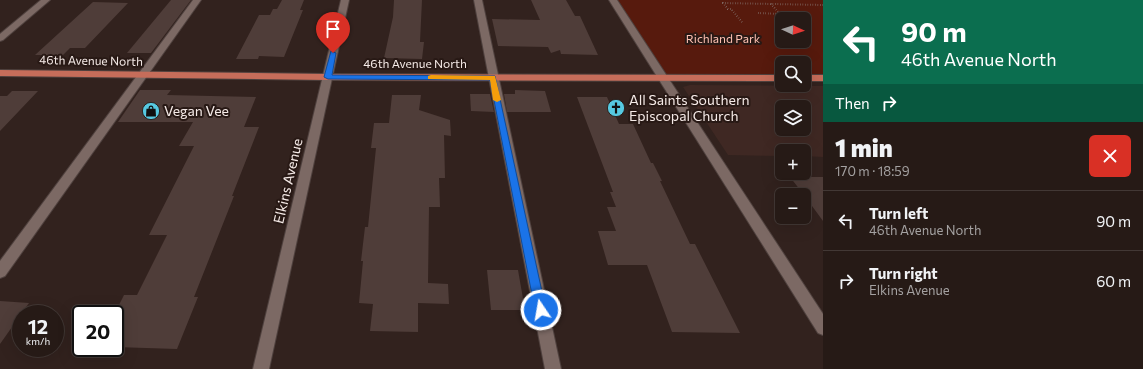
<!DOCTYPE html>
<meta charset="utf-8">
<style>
:root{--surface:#261a16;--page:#322723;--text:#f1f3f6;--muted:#a4a1a1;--line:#423835}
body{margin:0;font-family:Commissioner,sans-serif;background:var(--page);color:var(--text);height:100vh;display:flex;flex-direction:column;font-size:15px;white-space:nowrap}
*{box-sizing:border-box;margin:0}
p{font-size:13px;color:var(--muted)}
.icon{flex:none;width:22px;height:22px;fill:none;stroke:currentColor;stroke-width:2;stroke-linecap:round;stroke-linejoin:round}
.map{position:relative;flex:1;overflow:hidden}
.drawer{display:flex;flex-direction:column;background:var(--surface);width:320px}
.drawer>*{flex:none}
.hud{background:#0b6e4f;color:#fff;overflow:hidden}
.needle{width:26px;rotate:93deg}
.buttons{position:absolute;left:775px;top:12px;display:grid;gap:8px}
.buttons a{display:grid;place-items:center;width:36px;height:36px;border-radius:6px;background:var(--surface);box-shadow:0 4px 16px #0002,0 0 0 1px var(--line);font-size:20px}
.speed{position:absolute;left:12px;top:305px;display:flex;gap:8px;font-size:20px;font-weight:700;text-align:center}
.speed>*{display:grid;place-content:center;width:52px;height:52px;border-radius:50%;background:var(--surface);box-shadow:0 4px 16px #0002,0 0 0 1px var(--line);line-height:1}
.speed small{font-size:10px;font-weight:400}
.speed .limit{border:2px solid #111;border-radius:6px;background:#fff;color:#111}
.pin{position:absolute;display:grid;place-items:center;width:34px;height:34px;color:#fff;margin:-41px -17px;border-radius:50% 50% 50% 0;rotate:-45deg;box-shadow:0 0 4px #0007}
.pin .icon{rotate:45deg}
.me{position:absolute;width:44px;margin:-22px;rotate:348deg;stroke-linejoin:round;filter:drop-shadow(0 0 3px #0008)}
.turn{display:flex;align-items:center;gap:14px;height:84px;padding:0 12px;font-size:18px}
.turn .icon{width:52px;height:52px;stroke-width:2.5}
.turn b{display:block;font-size:28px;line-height:34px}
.then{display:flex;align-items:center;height:38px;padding:0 12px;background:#0003;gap:8px;font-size:15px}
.round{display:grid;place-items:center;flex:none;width:42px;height:42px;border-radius:6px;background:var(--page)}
.headline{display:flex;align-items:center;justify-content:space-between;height:68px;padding:0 12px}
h1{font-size:24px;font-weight:800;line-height:30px}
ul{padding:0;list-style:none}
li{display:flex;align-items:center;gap:12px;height:60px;padding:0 12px;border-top:1px solid var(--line)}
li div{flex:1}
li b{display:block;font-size:15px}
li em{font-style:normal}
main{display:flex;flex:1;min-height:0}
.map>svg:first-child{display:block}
</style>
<main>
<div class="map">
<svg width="823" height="369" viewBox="0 0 823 369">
<rect width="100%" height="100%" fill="#32221e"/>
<!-- built -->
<path fill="#3f2823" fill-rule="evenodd" d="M690 85 823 86V157L804 156V151H782V156L728 155 683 87ZM782 107H804V129H782Z"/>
<!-- green -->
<path fill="#571a0d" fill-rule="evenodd" d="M613 0H823V78H804V63H782V78L662 77ZM782 19H804V41H782Z"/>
<!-- building -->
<g fill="#4f3d39">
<polygon points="171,0 191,0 151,53 127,53"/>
<polygon points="282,0 304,0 300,10 303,10 284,57 259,56 258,59 236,59 259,15 270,15 273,9 277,9"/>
<polygon points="394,0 422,0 420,42 424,42 422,59 384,58 393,17"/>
<polygon points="531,0 566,0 575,16 580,16 598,55 561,54 560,50 551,53 548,47 498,46 492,19 540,20"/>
<polygon points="93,2 128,3 85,48 70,48 63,55 35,55"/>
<polygon points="140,90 171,90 167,95 256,97 244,127 259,127 232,196 234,196 194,297 198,297 177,349 115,347 115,313 124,295 137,295 167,235 149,235 194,146 179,146 193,122 118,122"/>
<polygon points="515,90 545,91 551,112 507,112 504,94 515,94"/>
<polygon points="12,91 38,91 0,131 0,96 7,96"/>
<polygon points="470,94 490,94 494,112 471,111"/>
<polygon points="392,95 421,95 419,110 450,120 451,136 444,135 445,178 439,178 440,207 429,207 428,283 448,284 449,304 418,303 418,332 370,331 373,304 359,303 363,261 361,261 365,227 368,227 376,148 371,148 374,123 389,123"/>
<polygon points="577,97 607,97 619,124 633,124 651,163 653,163 662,181 660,181 690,244 695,244 740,333 672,332 647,265 608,265 598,231 616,231 607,207 616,207 610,192 613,192"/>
<polygon points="790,177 823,177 823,221 804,195"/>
<polygon points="487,270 518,270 525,310 491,310"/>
<polygon points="0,301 29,303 0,344"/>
</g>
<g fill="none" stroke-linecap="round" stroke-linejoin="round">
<defs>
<g id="minor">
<polygon points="41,0 50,0 3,40 0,41 0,34"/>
<polygon points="193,0 201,0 5,276 0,278 0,261"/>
<polygon points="341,0 349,0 269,369 253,369"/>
<polygon points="474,0 482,0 561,369 545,369"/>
<polygon points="609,0 617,0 823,314 823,335 818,333"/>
</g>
<g id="major">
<polygon points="0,70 328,74 782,75 782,81 328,80 0,76"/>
<rect x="804" y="75" width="19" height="6"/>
</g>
</defs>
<!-- minor casing -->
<use href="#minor" stroke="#4f413e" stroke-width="2"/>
<!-- major casing -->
<use href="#major" stroke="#4f413e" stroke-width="2"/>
<!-- path -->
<g stroke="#897c78" stroke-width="2" stroke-dasharray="0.5 2" stroke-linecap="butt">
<polyline points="758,13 780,14 771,4"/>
<polyline points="742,22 731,9 728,9 723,3 823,5"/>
</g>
<!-- minor -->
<use href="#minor" fill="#7c6964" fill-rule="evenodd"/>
<!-- major -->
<use href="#major" fill="#c66d5a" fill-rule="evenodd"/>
</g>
<!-- route -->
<polygon fill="#1a73e8" stroke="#114b97" points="331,51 336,53 332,75 495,76 546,310 545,313 541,315 537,313 535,310 490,80 328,79 324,77"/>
<!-- slow -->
<polygon fill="#f59e0b" points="431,75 495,76 501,100 497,102 493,100 490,80 428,79 428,76"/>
<!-- icons -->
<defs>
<symbol id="church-disc" viewBox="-11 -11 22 22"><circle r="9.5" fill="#56c9e1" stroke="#281915"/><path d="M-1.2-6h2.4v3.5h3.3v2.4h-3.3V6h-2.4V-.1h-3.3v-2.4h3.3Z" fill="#111"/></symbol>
<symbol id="shop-disc" viewBox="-11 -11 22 22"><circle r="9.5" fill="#56c9e1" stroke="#281915"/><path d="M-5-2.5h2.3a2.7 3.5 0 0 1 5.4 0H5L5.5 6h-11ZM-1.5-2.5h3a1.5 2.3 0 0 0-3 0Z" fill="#111"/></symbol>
</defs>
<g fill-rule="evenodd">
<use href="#church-disc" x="606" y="98" width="20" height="20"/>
<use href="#shop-disc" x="141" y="101" width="20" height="20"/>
</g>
<g text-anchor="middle" stroke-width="4" stroke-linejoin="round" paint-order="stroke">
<!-- far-park labels -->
<g font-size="12" fill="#ffc1b2" stroke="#281915">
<text x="723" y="43">Richland Park</text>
</g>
<!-- far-street labels -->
<g font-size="12" fill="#f5eae7" stroke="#281915">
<text transform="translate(91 61) rotate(1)" y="4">46th Avenue North</text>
<text x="415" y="68">46th Avenue North</text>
</g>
<!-- poi labels -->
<g font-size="14" fill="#f5eae7" stroke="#281915" text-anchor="start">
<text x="629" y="105">All Saints Southern<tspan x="629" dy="16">Episcopal Church</tspan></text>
<text x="164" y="116">Vegan Vee</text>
</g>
<!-- street labels -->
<g font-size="14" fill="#f5eae7" stroke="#281915">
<text transform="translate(288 181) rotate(-77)" y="5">Elkins Avenue</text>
</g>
</g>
</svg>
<div class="buttons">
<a><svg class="needle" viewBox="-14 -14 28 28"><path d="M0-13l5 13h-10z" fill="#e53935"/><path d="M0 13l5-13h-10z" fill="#a4a1a1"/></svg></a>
<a><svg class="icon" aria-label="search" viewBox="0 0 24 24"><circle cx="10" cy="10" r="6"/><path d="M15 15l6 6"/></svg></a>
<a><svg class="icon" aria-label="layers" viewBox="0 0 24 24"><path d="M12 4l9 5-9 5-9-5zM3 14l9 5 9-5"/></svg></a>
<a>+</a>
<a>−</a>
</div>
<div class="speed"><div>12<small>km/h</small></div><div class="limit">20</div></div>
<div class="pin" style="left:333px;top:53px;background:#d93025"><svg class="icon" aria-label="arrive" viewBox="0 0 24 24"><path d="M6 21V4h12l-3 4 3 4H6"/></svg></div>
<svg class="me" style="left:541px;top:310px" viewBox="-20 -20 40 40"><circle r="17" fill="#1a73e8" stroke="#fff" stroke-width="3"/><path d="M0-11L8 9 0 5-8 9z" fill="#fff"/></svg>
</div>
<section class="drawer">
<div class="hud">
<div class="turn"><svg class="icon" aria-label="left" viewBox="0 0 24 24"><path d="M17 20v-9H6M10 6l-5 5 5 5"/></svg><div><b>90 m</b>46th Avenue North</div></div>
<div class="then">Then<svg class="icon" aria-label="right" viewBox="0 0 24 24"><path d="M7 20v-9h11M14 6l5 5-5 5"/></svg></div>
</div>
<div class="headline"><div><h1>1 min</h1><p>170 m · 18:59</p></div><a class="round" style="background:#d93025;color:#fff"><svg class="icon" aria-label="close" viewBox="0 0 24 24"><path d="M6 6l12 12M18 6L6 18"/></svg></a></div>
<ul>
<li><svg class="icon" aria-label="left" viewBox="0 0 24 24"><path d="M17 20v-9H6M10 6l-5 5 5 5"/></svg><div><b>Turn left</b><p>46th Avenue North</p></div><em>90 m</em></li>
<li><svg class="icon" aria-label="right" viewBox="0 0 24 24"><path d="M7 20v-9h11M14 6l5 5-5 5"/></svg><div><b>Turn right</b><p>Elkins Avenue</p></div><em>60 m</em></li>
</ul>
</section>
</main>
